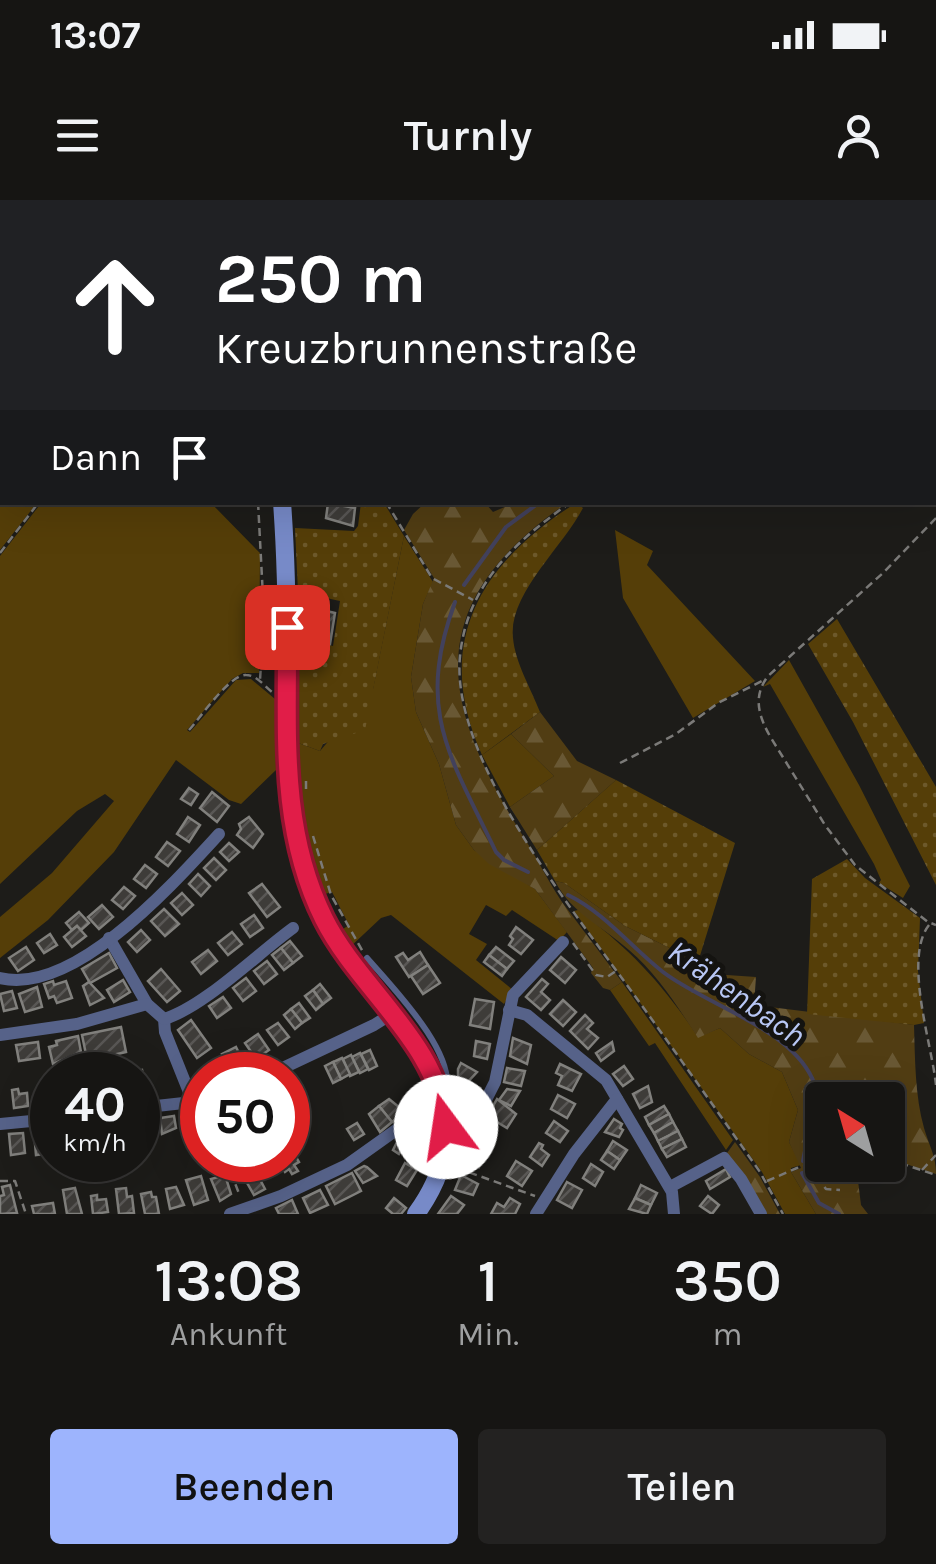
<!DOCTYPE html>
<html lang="de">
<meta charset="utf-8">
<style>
:root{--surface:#161513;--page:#232221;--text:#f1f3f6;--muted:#9e9fa0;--line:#353433;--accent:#9db4fd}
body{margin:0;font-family:Karla,sans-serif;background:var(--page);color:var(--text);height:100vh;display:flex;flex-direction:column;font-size:38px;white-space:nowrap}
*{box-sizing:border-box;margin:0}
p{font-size:32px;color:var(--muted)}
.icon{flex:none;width:55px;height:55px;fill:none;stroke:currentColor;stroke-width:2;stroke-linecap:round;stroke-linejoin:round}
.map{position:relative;height:1014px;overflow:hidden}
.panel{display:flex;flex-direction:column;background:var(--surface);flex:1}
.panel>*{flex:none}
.banner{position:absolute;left:0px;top:0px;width:938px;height:305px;box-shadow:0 10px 40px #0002,0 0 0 2px var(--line);background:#202124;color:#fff;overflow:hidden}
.needle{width:65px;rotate:323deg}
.tools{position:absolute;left:805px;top:882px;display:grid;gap:20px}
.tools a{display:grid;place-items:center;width:100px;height:100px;border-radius:10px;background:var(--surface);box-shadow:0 10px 40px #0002,0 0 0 2px var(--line);font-size:50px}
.speed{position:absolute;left:30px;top:852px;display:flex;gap:20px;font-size:50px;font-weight:700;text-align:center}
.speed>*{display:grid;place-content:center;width:130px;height:130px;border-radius:50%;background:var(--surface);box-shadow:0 10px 40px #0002,0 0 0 2px var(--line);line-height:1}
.speed small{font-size:25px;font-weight:400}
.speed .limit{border:15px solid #d22;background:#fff;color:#111}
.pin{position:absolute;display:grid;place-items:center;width:85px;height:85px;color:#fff;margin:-42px;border-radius:20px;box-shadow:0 5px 15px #0006}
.me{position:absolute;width:110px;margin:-55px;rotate:346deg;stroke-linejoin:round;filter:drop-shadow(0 0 8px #0008)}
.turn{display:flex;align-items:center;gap:35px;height:210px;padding:0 50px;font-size:45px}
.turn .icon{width:130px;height:130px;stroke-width:2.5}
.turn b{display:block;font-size:70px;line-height:85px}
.then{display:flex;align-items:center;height:95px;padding:0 50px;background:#0003;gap:20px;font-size:38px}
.eta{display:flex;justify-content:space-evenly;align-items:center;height:170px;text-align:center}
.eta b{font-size:60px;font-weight:600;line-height:70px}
.button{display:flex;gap:20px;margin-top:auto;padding:20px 50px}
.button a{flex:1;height:115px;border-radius:10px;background:var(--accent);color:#111;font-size:40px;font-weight:600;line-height:115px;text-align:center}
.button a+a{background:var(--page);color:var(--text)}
.status{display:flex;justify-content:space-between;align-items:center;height:70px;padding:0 50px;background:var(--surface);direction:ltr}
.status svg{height:28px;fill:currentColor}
header{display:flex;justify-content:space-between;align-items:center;height:130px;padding:0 50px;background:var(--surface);font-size:45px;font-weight:600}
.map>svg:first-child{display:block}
</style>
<div class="status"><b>13:07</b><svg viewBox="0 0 49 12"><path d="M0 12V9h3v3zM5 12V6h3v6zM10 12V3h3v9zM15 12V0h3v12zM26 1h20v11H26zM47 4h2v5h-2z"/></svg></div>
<header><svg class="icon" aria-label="menu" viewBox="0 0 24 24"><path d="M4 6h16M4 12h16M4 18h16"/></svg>Turnly<svg class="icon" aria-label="person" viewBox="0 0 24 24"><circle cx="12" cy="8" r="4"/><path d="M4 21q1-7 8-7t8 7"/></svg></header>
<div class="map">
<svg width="936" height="1014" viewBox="0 0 936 1014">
<defs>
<pattern id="forest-firs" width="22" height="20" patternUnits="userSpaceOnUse" patternTransform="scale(2.5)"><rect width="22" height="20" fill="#513d13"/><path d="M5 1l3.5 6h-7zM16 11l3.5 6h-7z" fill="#695834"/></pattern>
<pattern id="park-dots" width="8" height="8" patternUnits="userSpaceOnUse" patternTransform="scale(2.5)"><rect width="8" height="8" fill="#553e08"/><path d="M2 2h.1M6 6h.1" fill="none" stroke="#6d592b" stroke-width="1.8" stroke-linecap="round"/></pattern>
<pattern id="building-hatch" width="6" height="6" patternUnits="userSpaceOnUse" patternTransform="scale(2.5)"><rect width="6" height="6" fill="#3e3c39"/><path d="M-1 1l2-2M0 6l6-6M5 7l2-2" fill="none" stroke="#595755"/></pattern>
</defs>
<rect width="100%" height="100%" fill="#1d1c19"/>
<!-- grass -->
<g fill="#553e08">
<polygon points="0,0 81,0 2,2 2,302 37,303 0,350"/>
<polygon points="42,302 211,303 260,353 259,473 243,473 232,479 187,530 190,532 236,480 251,479 275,499 276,570 241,604 229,600 176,560 114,652 48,720 0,758 0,717 52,673 114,601 105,594 77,611 0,684 0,356"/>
<polygon points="615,330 653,351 647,365 755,481 693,518 623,398"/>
<polygon points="404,336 433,382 423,404 411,477 416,512 439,564 456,625 474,650 535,689 567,732 559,741 512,710 506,716 486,705 469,734 487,744 476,760 513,790 504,804 391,715 381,718 348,749 340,731 349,725 332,692 325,694 328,704 324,705 304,646 293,541 320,551 373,489"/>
<polygon points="789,460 859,585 910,686 903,698 879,683 881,680 874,664 770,484 763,487"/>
<polygon points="511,534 554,576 510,607 482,555"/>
<path d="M578 710C629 748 663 784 698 837L720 828 749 854 782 872 798 910 789 942 801 965 791 968V972L816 1014H785L762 972 574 711Z"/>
<polygon points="622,782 733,940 726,950 655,843 649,846 610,790"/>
</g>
<!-- forest -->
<g fill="url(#forest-firs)">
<path d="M425 303H485L493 312 514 303H567C422 403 437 499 523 636 537 658 548 681 562 702 582 729 602 755 622 782L610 790 603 788 591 773 593 768 535 689 489 664 474 650 456 625 439 564 416 512 411 477 423 404 434 378 404 330 413 314Z"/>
<polygon points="540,512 577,561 616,580 537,650 510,607 554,576 511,534"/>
<path d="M555 681 564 683 625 726 698 762 712 774 756 777 754 805 914 825C915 859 915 896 924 928 929 946 936 955 936 974L888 958V900H822C822 923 814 942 814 965H856L861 1005 868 1014H816L791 972 801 968 789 942 798 910 782 872 749 854 720 828 698 838C678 807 657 774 629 750 601 725 572 714 555 681Z"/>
<polygon points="735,942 760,977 780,1014 765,1014 727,953"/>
</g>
<!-- park -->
<g fill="url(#park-dots)">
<polygon points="361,303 384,303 404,336 365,530 323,544 320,551 293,541 292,449 299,449 298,436 333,446 340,401 298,392 295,328 354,331 358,326"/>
<path d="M576 303 583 308C563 347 508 394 513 438 515 462 531 489 540 512L482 555C432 444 479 364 576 303Z"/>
<polygon points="837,419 936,587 936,685 853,522 808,444"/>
<polygon points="616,580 735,643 698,762 625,726 564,683 555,681 537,650"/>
<polygon points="847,659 865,678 920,718 918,771 924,823 914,825 807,814 812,679"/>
</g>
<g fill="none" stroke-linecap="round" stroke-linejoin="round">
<!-- stream -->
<g stroke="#42415c" stroke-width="4">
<polyline points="752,2 753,0"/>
<polyline points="464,385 506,327 540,302"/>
<path d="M455 402C415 511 450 556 496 652L504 660 528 672"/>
<path d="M568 695C605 713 631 747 663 772 706 805 788 827 812 878 820 894 806 942 803 961"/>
<polyline points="802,973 819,1003 839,1014"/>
</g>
</g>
<!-- building -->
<g fill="url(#building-hatch)" stroke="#81807d" stroke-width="2.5">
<polygon points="328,303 355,308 353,326 326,318"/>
<polygon points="309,408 322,410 319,432 305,429"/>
<polygon points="322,410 335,413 330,444 317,442"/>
<polygon points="189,588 198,594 191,605 181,599"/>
<polygon points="212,592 229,606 217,622 200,608"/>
<polygon points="188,617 200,625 189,642 177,634"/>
<polygon points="249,617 263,634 253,648 237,635 241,629 239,624"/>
<polygon points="167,642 180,651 168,666 156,657"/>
<polygon points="229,643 239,652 229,661 220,652"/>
<polygon points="214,658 226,670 216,680 204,668"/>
<polygon points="145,665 157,674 146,688 134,679"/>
<polygon points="198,674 210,686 201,696 189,684"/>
<polygon points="262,684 280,707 267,717 249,693"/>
<polygon points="124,687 135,696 123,709 112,700"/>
<polygon points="182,693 193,705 182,715 171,703"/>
<polygon points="102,705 113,717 99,729 88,717"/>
<polygon points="164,709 179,724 165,736 151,721"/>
<polygon points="79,712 89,723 81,730 77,726 72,730 66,723"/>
<polygon points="254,715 263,728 250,737 241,724"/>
<polygon points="77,726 86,736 72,747 64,737"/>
<polygon points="516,727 533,740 521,754 509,745 513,739 510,736"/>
<polygon points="141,730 150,740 137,752 128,742"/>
<polygon points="232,732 242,744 228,755 218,743"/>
<polygon points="50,734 57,745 44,753 37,743"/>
<polygon points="290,741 302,756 293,763 281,748"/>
<polygon points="26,747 34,760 18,771 9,758"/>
<polygon points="496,747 514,761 507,769 489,755"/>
<polygon points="281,748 293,763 284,770 272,755"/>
<polygon points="208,750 217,761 201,774 192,762"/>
<polygon points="420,752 428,765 409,777 396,757 403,753 408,760"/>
<polygon points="109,753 117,768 90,783 82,769"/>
<polygon points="489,755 507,769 502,776 484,762"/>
<polygon points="561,757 576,770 565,783 550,770"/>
<polygon points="267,761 277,774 264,784 254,771"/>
<polygon points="428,765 440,783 423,794 411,776"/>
<polygon points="161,769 180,791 167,802 148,781"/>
<polygon points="246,778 256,791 243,801 233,788"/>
<polygon points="542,779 548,784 541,792 550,800 541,810 526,797"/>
<polygon points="123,780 130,792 114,802 107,790"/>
<polygon points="53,781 54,785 66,781 72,798 57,803 54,796 49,798 44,784"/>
<polygon points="89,782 104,798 90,805 83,786"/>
<polygon points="320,784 331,798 323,804 313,790"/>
<polygon points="37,787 42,807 25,812 19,794"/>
<polygon points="313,790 323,804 316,810 305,796"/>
<polygon points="12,791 17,808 4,811 0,794"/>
<polygon points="223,797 231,808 217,818 209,806"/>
<polygon points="475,799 494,802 490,829 470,825"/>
<polygon points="563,800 576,812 563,826 550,814"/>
<polygon points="299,803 310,818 302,823 291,809"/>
<polygon points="291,809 302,823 295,829 284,815"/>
<polygon points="585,815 593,823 587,829 598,838 588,849 570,831"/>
<polygon points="191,820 211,848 197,858 178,830"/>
<polygon points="278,823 289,837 278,845 267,830"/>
<polygon points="121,827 126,852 104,857 105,866 89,869 82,835"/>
<polygon points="258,834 269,850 256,859 245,843"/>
<polygon points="78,836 81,852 53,864 49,847 57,845 56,841"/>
<polygon points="513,838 531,845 527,864 510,856"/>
<polygon points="476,841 490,844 487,859 474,856"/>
<polygon points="38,842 40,858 19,861 16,845"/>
<polygon points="612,842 614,851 601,861 596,853"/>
<polygon points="236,847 244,863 230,870 222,854"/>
<polygon points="370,850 377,866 369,870 361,854"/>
<polygon points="360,853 368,869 360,873 352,857"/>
<polygon points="351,855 359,872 350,876 343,859"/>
<polygon points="342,858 350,874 341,879 333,862"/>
<polygon points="333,862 341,879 333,883 325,866"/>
<polygon points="461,863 477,872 464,886 458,881 458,869"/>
<polygon points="560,864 581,874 572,891 558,885 562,876 556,873"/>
<polygon points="624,866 633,879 623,886 613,874"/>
<polygon points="507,868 525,871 521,886 504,882"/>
<polygon points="142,870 145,887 138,888 138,875 119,875"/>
<polygon points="467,881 480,888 468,908 456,901 459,896 456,894"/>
<polygon points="648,886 652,902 640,908 633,894"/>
<polygon points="18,889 19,894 27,893 28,906 14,908 12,890"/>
<polygon points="507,889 520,891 511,906 499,900"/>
<polygon points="558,895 575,904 567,918 551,909"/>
<polygon points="389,899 405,912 392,922 379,906"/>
<polygon points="497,899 516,914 507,928 487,916"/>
<polygon points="379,906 392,922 380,932 369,914"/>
<polygon points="664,906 669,914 649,925 645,917"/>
<polygon points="202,912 202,925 186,927 185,914"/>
<polygon points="669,914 673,922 654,933 649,925"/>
<polygon points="174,916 176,928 162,934 160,918"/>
<polygon points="149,918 152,941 138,943 138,920"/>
<polygon points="614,919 622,924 620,928 623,930 619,937 605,932"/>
<polygon points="554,921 568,931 560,942 546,933"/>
<polygon points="673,922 678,931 658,941 654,933"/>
<polygon points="357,923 364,934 354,940 347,929"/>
<polygon points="485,924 496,931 488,944 476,937"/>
<polygon points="48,930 51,953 36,955 34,932"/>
<polygon points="408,931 419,938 409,954 402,950 399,954 393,950 396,944 399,946"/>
<polygon points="678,931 682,939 662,949 658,941"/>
<polygon points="23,933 25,953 11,955 9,934"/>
<polygon points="682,939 686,947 667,957 662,949"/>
<polygon points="613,941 627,950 620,960 607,951"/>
<polygon points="539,943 543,945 541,949 549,955 542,966 530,957"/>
<polygon points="290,947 299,962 294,965 298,971 292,974 289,969 285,972 278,961 288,960"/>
<polygon points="474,947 487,954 479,967 466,960"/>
<polygon points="607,951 620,960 614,969 601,960"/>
<polygon points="516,961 532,971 522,986 507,976"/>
<polygon points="405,963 417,970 407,986 396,980"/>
<polygon points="591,964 603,972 595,986 583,978"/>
<polygon points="364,966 367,967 377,976 363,983 355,971"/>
<polygon points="254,968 265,989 254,995 242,974"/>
<polygon points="726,969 730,977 710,989 706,981"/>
<polygon points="352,973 361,991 335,1004 326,986"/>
<polygon points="225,975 231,994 220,1001 211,979"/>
<polygon points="461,975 478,984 473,995 455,990"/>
<polygon points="201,976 208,1000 194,1005 186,980"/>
<polygon points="567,982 582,990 572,1008 557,1000"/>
<polygon points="10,985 17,1013 0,1014 0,996 4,995 2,987"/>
<polygon points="641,985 657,993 651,1005 635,998"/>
<polygon points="176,987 184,1005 170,1009 166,989"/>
<polygon points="75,988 82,1014 67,1014 63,990"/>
<polygon points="126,988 127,997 132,996 134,1013 119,1014 116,989"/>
<polygon points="320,990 328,1005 310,1013 303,998"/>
<polygon points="151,992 152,997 156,997 159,1014 145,1014 141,994"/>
<polygon points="97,995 97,1000 106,999 108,1012 93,1014 91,996"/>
<polygon points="451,996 464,1005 457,1014 438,1014"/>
<polygon points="708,996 719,1005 712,1014 700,1006"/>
<polygon points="394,998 406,1008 401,1014 393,1014 386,1008"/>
<polygon points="510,998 520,1004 515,1014 491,1014 497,1003 504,1007"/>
<polygon points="635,998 651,1005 647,1014 629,1009"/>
<polygon points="292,1000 298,1014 279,1014 276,1008"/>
<polygon points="53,1003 55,1014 34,1014 32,1006"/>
</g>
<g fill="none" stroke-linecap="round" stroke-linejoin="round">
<!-- path -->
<g stroke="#7b7a78" stroke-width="2.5" stroke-dasharray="8 5" stroke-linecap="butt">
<polyline points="226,0 226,2"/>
<polyline points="81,2 85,0"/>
<polyline points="230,2 231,0"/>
<polyline points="280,2 280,0"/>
<polyline points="348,2 351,0"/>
<polyline points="780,2 781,0"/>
<polyline points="0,21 2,19"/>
<polyline points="0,42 2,44"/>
<polyline points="0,183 2,186"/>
<polyline points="0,237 2,240"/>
<polyline points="258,302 264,416 260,480"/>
<polyline points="386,302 432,378 473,400"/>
<path d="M571 302C516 341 467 384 460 456 450 555 567 703 624 781 670 844 715 908 760 972L783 1014"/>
<path d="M936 318 883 373 768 476C752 497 759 517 771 538L825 625 855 665 928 722 936 725"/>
<polyline points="0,353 39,302"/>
<path d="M189 530C200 518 230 474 246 475 257 475 264 486 272 492"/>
<polyline points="620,563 676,534 718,503 762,481"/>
<polyline points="306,581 306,594"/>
<polyline points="313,636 331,695 363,752"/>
<path d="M929 725C903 758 932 845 936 885"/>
<polyline points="573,743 596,775 607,777 616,771"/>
<polyline points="888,959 936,975"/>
<polyline points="226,960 240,996"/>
<polyline points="809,966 826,989 840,990"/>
<polyline points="457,968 535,996"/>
<polyline points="922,970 936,955"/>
<polyline points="0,981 15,981 26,1014"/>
<polyline points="767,981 797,968 822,962"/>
</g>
<!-- lane -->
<path stroke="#566289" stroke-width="6" d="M367 758C392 787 460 856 445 895"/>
<!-- street -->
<g stroke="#566289" stroke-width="12">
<polyline points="109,738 147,804 164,819 165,832 193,902"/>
<path d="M0 778C74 796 174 683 219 634"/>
<polyline points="509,810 527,815 606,880 672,992 674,1014"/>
<path d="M164 819C204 807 257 754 293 728"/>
<polyline points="0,835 77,824 147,804"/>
<polyline points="268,875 374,825 390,815"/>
<polyline points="138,908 202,901"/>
<polyline points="0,924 52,919"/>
<polyline points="445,952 462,947 495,882 513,795 563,742"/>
<polyline points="670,987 724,958 741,979 761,1014"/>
<polyline points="230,1014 281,996 347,965 441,898"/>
<polyline points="536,1014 574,954 617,899"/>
</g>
<!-- secondary -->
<g stroke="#778ac8" stroke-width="18">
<polyline points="255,2 255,0"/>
<path d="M282 302C286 356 287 409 287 462 287 550 284 634 323 716 370 817 505 892 416 1014"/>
</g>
</g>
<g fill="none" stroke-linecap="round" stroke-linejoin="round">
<defs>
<path id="route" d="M287 427C288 527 278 627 324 719 359 789 441 845 446 927"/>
</defs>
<!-- route casing -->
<use href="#route" stroke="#92132f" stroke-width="25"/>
<!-- route -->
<use href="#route" stroke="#e11d48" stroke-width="18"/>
</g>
<g text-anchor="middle" stroke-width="10" stroke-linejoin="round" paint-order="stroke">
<!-- water labels -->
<g font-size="32" font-style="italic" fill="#b8c7f5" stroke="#141310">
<text transform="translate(737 793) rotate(35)" y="11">Krähenbach</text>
</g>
</g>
</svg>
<div class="tools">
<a><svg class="needle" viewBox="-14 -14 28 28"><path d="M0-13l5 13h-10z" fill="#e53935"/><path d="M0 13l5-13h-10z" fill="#9e9fa0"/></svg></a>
</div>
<div class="speed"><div>40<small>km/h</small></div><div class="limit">50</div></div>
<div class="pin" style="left:287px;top:427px;background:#d93025"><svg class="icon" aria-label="arrive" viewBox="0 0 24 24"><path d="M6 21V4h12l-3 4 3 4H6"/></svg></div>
<svg class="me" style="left:446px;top:927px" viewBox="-20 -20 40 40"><circle r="19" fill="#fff"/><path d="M0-13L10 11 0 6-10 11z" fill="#e11d48"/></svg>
<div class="banner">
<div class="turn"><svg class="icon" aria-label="ahead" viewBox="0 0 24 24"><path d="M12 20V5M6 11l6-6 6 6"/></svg><div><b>250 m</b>Kreuzbrunnenstraße</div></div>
<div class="then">Dann<svg class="icon" aria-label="arrive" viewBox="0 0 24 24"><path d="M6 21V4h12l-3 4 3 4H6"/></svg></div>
</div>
</div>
<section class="panel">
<div class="eta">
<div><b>13:08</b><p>Ankunft</p></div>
<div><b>1</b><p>Min.</p></div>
<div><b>350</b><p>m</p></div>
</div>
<div class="button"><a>Beenden</a><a>Teilen</a></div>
</section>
